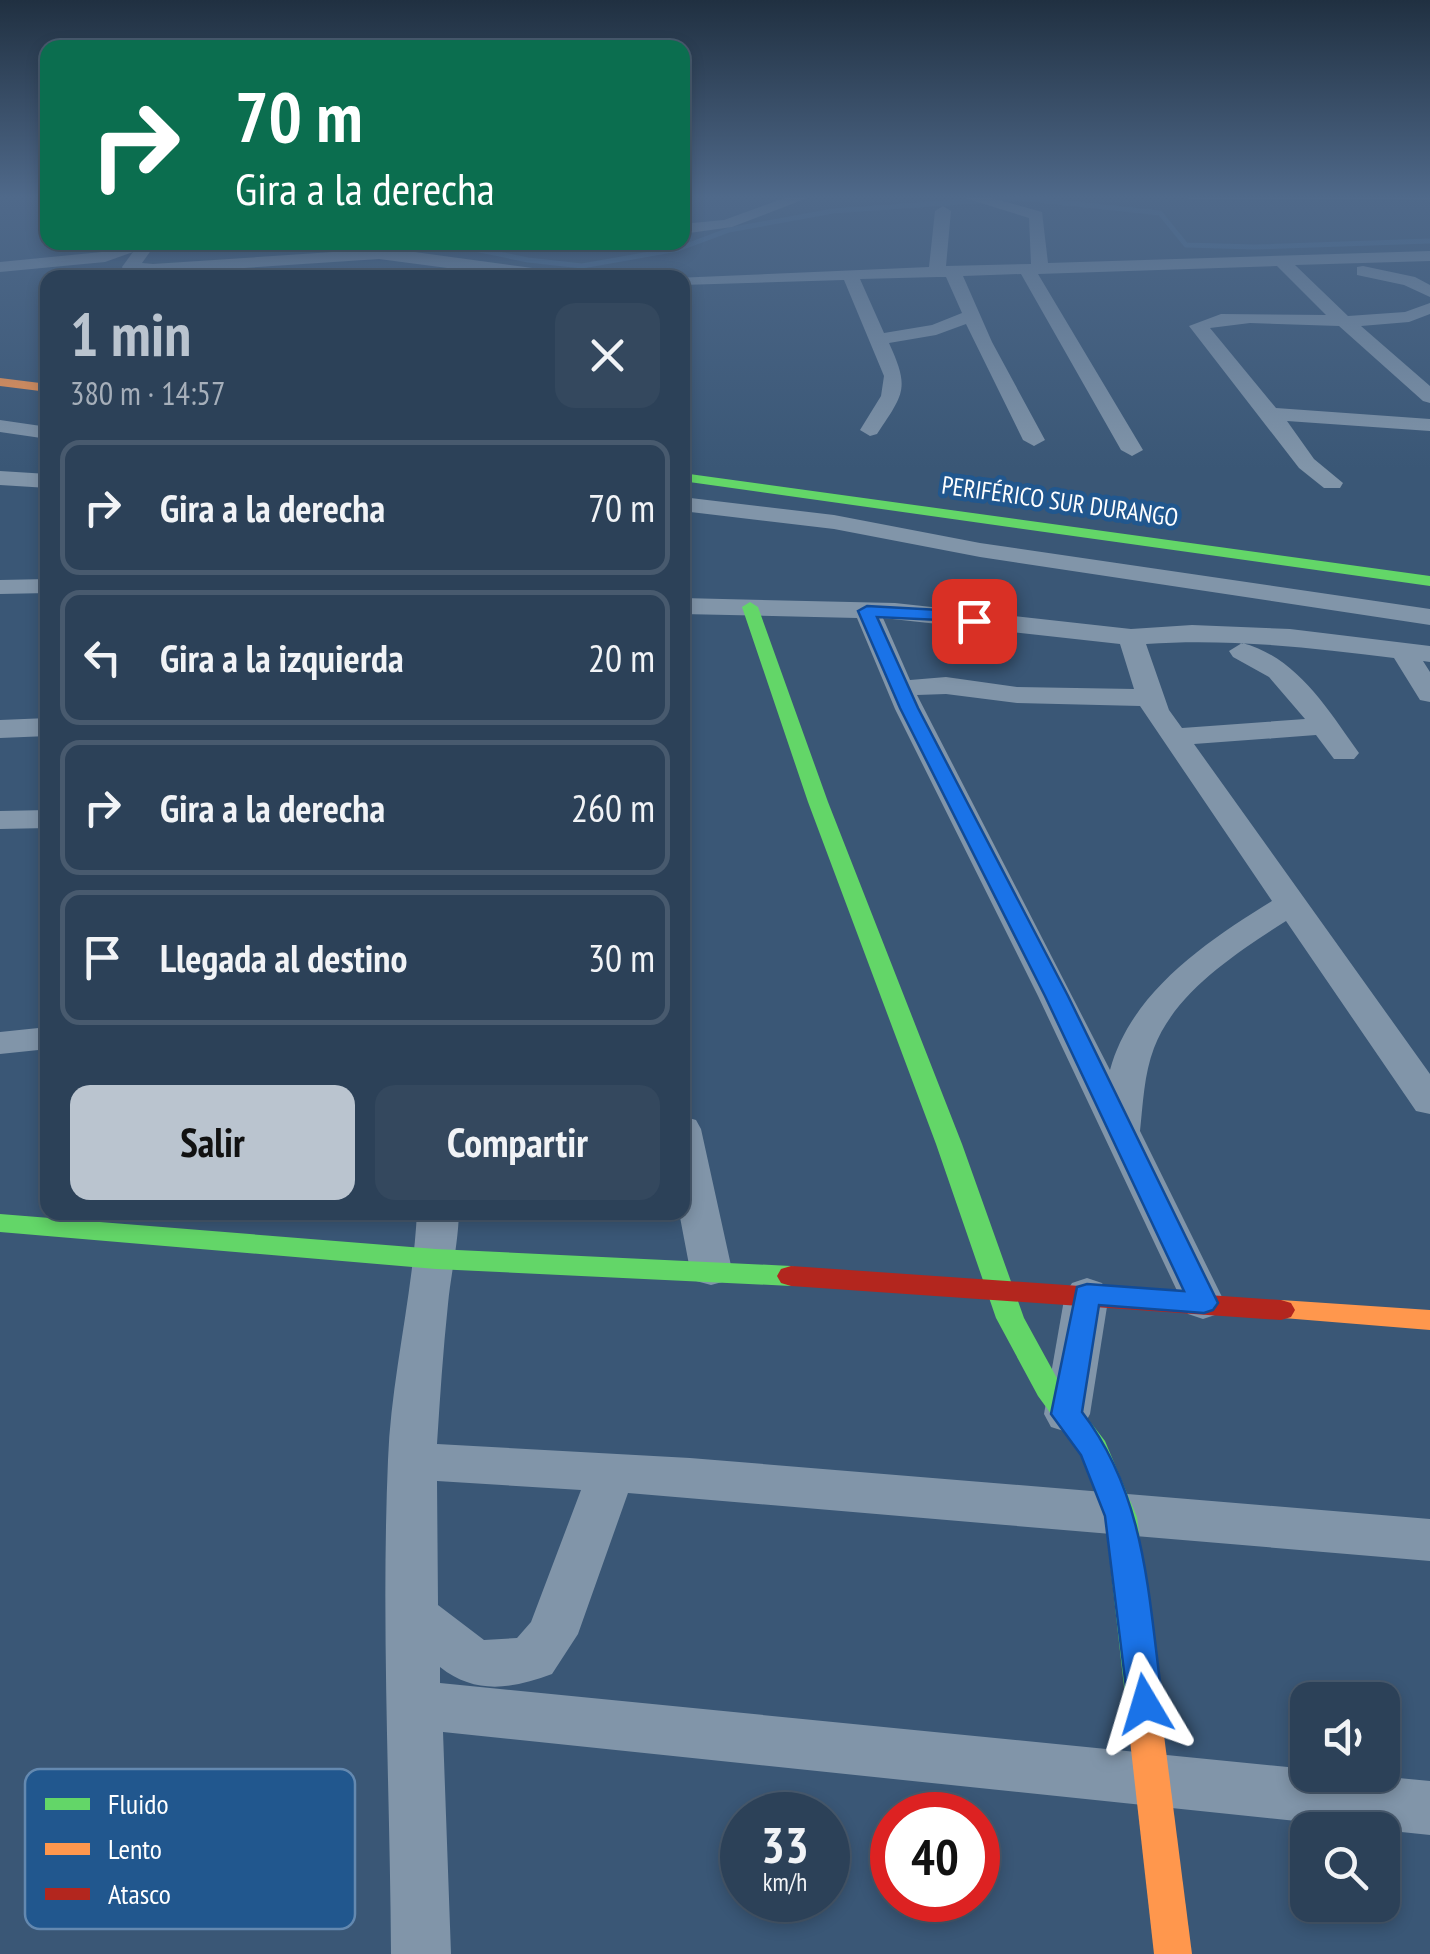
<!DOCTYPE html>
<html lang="es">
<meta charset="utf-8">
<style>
:root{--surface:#2c4158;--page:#34485e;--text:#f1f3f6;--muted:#a6afba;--line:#485a6e;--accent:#bac4cf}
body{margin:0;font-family:"PT Sans Narrow",sans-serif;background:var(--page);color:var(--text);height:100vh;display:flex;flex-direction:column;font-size:38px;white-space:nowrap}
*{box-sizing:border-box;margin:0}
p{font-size:32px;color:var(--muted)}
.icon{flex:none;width:55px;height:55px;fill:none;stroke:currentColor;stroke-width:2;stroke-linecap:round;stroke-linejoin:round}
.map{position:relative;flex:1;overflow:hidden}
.side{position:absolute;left:40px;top:270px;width:650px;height:950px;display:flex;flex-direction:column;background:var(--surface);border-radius:20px;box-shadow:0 5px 15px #0003,0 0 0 2px var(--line)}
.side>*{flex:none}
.top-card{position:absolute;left:40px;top:40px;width:650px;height:210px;border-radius:20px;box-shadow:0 5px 15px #0003,0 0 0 2px var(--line);background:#0b6e4f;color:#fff;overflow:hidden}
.tools{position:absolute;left:1290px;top:1682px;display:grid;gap:20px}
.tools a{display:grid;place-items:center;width:110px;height:110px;border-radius:20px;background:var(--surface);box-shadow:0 5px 15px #0003,0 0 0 2px var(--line);font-size:50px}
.speed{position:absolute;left:720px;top:1792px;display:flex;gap:20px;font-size:50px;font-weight:700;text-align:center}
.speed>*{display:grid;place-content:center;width:130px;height:130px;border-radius:50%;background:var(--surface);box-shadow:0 5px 15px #0003,0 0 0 2px var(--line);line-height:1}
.speed small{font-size:25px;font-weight:400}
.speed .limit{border:15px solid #d22;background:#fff;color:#111}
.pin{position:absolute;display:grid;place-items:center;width:85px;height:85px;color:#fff;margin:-42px;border-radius:20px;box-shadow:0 5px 15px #0006}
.me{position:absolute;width:110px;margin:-55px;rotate:353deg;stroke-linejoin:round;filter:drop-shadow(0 0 8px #0008)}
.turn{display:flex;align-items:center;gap:35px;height:210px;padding:0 30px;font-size:45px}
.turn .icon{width:130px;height:130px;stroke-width:2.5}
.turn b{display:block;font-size:70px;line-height:85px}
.round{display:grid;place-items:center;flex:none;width:105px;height:105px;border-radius:20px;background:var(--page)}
.overview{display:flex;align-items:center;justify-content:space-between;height:170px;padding:0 30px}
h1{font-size:60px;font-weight:700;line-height:75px;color:var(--accent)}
.action{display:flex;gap:20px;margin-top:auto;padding:20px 30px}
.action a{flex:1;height:115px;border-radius:20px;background:var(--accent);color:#111;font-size:40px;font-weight:700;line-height:115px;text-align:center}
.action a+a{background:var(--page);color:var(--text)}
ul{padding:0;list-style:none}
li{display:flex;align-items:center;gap:30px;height:135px;margin:0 20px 15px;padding:0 10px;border:5px solid var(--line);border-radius:20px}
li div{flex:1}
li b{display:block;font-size:38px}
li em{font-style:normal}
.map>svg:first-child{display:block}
</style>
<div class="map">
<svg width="1430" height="1954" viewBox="0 0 1430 1954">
<rect width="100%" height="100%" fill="#3a5776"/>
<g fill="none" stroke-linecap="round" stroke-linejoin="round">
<!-- stream -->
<polyline stroke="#476c92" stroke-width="5" points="441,242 528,260 582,266 678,249 729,230 833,211 1019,198 1160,213 1186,245 1254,247 1430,241"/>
<!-- street -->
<g fill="#8195a9" fill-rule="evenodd">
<polygon points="793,195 815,195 732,227 682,234 682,224 724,220"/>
<path d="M955 195H981L1042 212 1048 263 1430 251V261L1295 265 1348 316 1405 312 1430 303V314L1409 322 1361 326 1430 386V403L1423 401 1339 326 1250 323 1210 328 1276 408 1430 419V431L1287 421 1314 459 1343 483 1340 488H1324L1299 468 1189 326 1221 314 1326 315 1277 266 1038 274 1143 450 1132 456 1121 450 1021 274 963 276 992 342 1045 440 1034 446 1023 440 966 324 936 335 889 343C910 389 904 393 877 434L870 436 860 430 881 396 884 376 844 280 682 285V278H675L929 267 935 211 943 206 951 211 946 266 1031 264 1029 218ZM938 277H946L962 313 932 325 884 333 860 279Z"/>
<polygon points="1182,195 1430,195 1430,200 1189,199"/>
<polygon points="127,242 157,242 142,263 153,264 348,251 349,246 355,244 570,273 578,278 524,278 379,259 153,274 124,271 122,267 133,252 105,262 0,272 0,262 102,252"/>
<polygon points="539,242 555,242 555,244 547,249"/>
<polygon points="1363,266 1415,277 1430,285 1430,297 1404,285 1357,275 1357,267"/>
<polygon points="0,420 48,427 48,439 0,432"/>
<polygon points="0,471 48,474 48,488 0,485"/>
<polygon points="682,497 834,515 980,543 1430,609 1430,625 980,557 834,529 682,511"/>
<polygon points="48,579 48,593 0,594 0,580"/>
<path d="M682 598 895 603 1131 629 1192 625 1290 629 1430 646V662L1423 661 1430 672V702L1420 700 1394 658C1312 648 1230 638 1146 644L1169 710 1182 728 1305 719 1269 677 1233 657 1229 651 1242 643C1297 657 1328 710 1359 753L1354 759H1334L1316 735 1194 744 1430 1074V1114L1416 1111 1286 921C1238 952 1175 992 1154 1048 1144 1074 1143 1104 1140 1131L1225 1303 1218 1314 1203 1319 1188 1314 1038 996 895 709 857 618 682 614ZM883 618 1120 644 1134 689 1017 687 946 677 910 680ZM917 695 946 694 1017 703 1140 706 1272 901C1207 941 1131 992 1110 1070Z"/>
<polygon points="48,718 48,736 0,738 0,720"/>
<polygon points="48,810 48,828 0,829 0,811"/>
<polygon points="48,1027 48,1049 0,1054 0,1032"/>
<polygon points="682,1116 696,1120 701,1129 732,1270 726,1281 711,1285 696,1281 690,1270 679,1212 682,1212"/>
<path d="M417 1212H459C458 1245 451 1273 448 1304 443 1351 440 1397 437 1444L690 1458 1430 1519V1561L628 1493 578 1634 552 1674C512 1689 475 1695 440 1667V1683L1308 1769V1775H1367L1430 1781V1835L443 1732 451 1954H391C390 1790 381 1624 388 1460 391 1378 413 1295 417 1212ZM437 1481 581 1490 531 1622 517 1638 484 1640 438 1605Z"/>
<polygon points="1087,1278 1102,1283 1109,1294 1090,1414 1083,1427 1067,1432 1051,1427 1044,1414 1065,1294 1072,1283"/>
</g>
<!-- fast -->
<g fill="#63d668" fill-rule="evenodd">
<polygon points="682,473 1430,576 1430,586 682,481"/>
<polygon points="750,602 758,607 828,802 962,1144 1024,1318 1058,1380 1105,1441 1137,1517 1159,1696 1154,1707 1142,1711 1130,1707 1125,1696 1105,1517 1081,1455 1038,1396 996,1318 936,1144 808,802 742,607"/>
<polygon points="0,1214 436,1249 791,1266 801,1269 805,1276 801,1283 791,1286 436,1269 0,1232"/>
</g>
<!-- slow -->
<g fill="#ff974d" fill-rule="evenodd">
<polygon points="0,378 48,384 48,392 0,386"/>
<polygon points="1281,1300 1430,1310 1430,1330 1271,1317 1267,1310 1271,1303"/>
<polygon points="1142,1681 1154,1685 1159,1696 1192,1954 1154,1954 1125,1696 1130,1685"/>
</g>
<!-- jam -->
<polygon fill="#b3261e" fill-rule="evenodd" points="791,1266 1281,1300 1291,1303 1295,1310 1291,1317 1281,1320 791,1286 781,1283 777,1276 781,1269"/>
</g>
<!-- sky -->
<linearGradient id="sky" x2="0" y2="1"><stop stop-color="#203041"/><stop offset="0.42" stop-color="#4f698a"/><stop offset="1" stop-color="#4f698a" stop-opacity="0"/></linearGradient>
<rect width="1430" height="469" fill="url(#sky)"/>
<!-- route -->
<path fill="#1a73e8" stroke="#114b97" stroke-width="2.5" d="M867 606 940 610 982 621 974 626 940 620 877 617 918 708 1068 996 1218 1303 1213 1310 1204 1313 1099 1305 1082 1412C1148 1498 1148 1600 1163 1704L1158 1716 1145 1720 1133 1716 1128 1704 1105 1516 1081 1455 1051 1414 1077 1287 1087 1284 1184 1291 1045 996 900 708 858 611Z"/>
<g text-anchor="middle" stroke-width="9" stroke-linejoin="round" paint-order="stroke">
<!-- far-street labels -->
<g font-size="25" fill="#fff" stroke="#21578e">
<text transform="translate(1060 501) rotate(8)" y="9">PERIFÉRICO SUR DURANGO</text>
</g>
</g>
<!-- legend -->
<rect x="25" y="1769" width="330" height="160" rx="15" fill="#21578e" stroke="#6489b0" stroke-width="2.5"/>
<rect x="45" y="1798" width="45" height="12" fill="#63d668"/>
<rect x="45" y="1843" width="45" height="12" fill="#ff974d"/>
<rect x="45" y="1888" width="45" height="12" fill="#b3261e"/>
<g font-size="28" fill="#fff">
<text x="108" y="1814">Fluido</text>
<text x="108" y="1859">Lento</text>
<text x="108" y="1904">Atasco</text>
</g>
</svg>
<div class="tools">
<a><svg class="icon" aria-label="sound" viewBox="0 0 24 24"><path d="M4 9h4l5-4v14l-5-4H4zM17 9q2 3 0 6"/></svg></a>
<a><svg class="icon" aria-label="search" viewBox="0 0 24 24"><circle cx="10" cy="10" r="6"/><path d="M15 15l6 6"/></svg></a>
</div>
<div class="speed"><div>33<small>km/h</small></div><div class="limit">40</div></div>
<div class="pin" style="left:974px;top:621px;background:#d93025"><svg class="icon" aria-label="arrive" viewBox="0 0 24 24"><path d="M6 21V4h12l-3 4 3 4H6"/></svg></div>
<svg class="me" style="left:1145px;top:1704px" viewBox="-20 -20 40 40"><path d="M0-17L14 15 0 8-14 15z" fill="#1a73e8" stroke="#fff" stroke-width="4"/></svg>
<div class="top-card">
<div class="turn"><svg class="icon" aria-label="right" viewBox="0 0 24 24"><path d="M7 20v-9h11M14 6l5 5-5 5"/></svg><div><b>70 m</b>Gira a la derecha</div></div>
</div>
<section class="side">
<div class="overview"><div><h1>1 min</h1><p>380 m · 14:57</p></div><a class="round"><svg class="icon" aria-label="close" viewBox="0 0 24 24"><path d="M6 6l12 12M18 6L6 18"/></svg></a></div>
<ul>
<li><svg class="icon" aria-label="right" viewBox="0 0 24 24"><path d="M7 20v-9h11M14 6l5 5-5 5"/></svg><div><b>Gira a la derecha</b></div><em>70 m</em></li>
<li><svg class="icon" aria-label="left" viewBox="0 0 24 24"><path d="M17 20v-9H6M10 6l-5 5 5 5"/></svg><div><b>Gira a la izquierda</b></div><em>20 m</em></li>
<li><svg class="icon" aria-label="right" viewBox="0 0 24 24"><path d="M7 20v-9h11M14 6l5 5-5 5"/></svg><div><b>Gira a la derecha</b></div><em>260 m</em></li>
<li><svg class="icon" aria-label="arrive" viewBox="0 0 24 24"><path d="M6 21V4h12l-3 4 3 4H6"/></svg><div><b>Llegada al destino</b></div><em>30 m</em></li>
</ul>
<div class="action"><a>Salir</a><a>Compartir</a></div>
</section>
</div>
